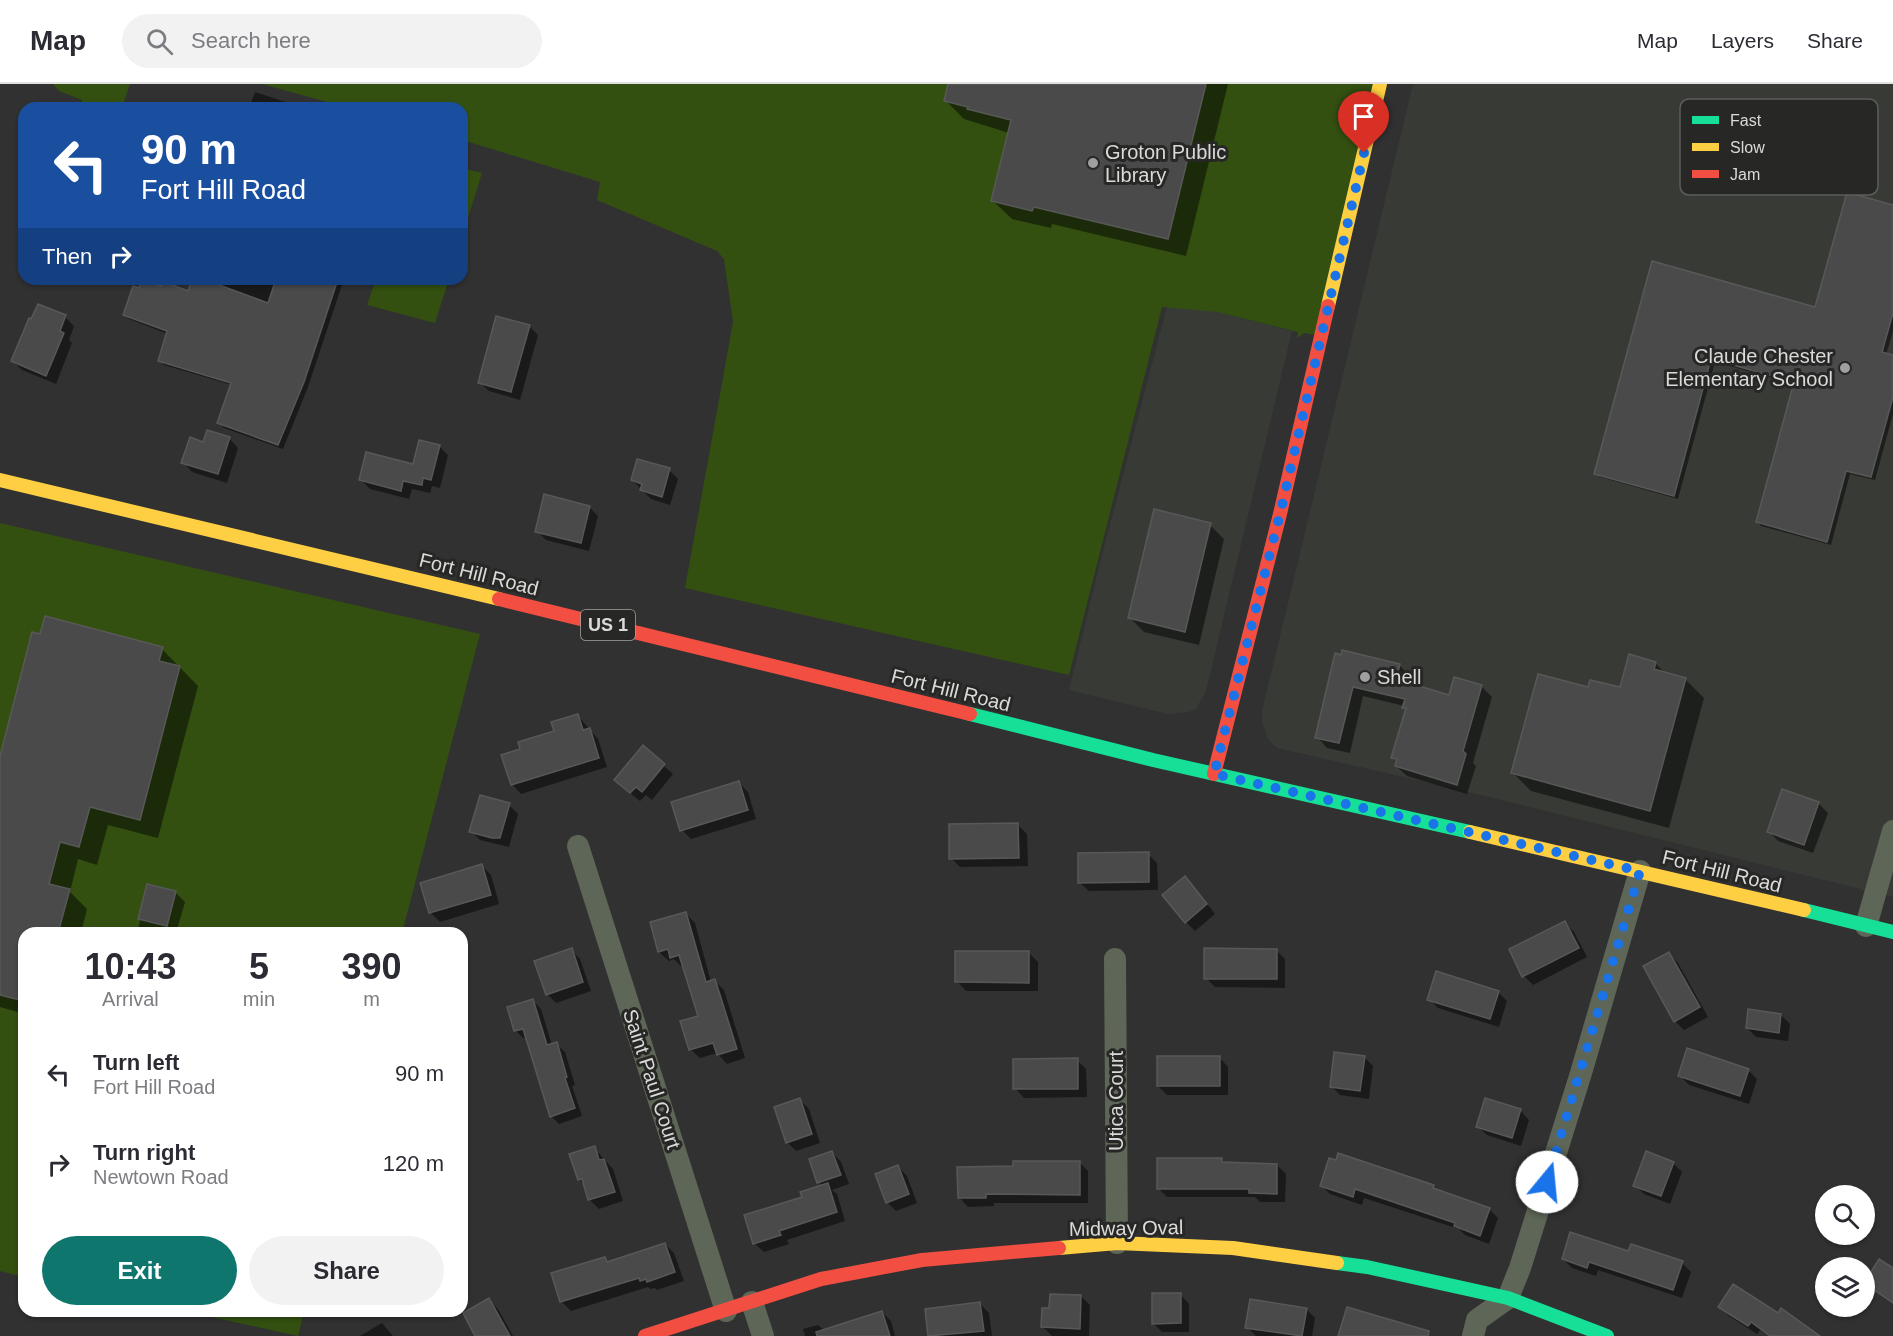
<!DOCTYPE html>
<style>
:root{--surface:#fff;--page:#f2f2f3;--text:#2b2b33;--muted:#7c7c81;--line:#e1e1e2;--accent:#0f766e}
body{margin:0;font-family:Helvetica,sans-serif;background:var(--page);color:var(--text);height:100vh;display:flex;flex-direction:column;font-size:22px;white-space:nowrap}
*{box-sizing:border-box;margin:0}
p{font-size:20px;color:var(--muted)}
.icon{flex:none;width:33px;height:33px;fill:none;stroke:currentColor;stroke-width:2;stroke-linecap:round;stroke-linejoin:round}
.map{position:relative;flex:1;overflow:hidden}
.side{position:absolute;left:18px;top:843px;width:450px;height:390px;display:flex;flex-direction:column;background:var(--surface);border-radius:18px;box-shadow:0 2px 4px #0004}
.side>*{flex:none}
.top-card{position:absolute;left:18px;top:18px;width:450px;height:183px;border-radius:18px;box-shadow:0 2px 4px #0004;background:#1a4fa0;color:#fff;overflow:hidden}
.buttons{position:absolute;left:1815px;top:1101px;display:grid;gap:12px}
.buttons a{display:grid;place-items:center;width:60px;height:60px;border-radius:50%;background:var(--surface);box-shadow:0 2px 4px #0004;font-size:30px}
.pin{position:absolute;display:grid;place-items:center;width:51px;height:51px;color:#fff;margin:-62px -26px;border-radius:50% 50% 50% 0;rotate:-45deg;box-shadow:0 0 6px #0007}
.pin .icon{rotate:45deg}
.me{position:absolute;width:66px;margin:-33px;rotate:17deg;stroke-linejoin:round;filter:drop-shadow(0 0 4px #0008)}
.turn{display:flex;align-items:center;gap:21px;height:126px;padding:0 24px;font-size:27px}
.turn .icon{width:78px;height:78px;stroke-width:2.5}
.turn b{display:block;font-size:42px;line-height:51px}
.then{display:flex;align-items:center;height:57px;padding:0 24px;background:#0003;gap:12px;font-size:22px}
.eta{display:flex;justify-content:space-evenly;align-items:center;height:102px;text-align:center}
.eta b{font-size:36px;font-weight:600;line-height:42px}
.primary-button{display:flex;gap:12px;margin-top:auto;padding:12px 24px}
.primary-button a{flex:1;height:69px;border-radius:36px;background:var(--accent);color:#fff;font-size:24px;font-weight:600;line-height:69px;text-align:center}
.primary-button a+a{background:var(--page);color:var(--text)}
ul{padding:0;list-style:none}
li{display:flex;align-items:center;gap:18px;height:90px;padding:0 24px}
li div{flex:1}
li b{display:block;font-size:22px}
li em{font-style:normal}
header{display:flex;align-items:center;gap:36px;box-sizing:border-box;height:84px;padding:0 30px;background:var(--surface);border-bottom:2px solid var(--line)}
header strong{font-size:28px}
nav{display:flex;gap:33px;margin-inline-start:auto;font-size:21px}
.search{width:420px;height:54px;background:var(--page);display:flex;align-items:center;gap:15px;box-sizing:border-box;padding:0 21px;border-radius:33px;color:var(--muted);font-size:22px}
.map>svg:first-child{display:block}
</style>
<header>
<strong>Map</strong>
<div class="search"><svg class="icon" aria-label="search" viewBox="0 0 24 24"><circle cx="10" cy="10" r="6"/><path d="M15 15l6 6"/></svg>Search here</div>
<nav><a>Map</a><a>Layers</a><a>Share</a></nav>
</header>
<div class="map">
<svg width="1893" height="1252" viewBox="0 0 1893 1252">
<rect width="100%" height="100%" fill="#313131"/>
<!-- built -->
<g fill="#383b35">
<polygon points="1413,0 1893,0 1893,813 1457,705 1277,664 1268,655 1262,638 1262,627"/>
<polygon points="1169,215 1292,247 1206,607 1196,625 1188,628 1168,630 1069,606 1100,479"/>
</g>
<!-- green -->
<g fill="#335011">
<polygon points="53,0 130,0 122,24 80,24 82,16 59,7"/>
<polygon points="262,0 1380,0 1321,252 1304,249 1297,254 1298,248 1218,228 1162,223 1069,591 685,504 733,238 724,175 717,167 597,116 600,98 462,56 462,24 349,24"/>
<polygon points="462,84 482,89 462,153"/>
<polygon points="376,195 449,195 435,239 367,221"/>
<polygon points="0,439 480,550 402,849 24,849 24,1193 0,1187"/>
<polygon points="184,1227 304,1227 298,1252"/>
</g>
<!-- shadow -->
<g fill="#0007">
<polygon points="949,0 1228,0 1186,172 1052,140 1051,144 1012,135 993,117 1009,49 964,35 945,16"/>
<polygon points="255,8 304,24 249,24"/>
<polygon points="1893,122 1893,247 1886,271 1893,273 1893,330 1875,396 1850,390 1831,461 1761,442 1757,437 1795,300 1715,278 1678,415 1600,393 1595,389 1653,179 1817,224"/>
<polygon points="194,195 344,195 308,303 283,365 224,344 219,339 232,301 164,281 160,276 168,250 129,235 125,231 140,206 161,204 189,208"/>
<polygon points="38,222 65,233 74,242 69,256 72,259 56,300 22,286 13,277"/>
<polygon points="529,242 538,251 520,316 489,307 479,298"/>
<polygon points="229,354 238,364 227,399 192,388 183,378 204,359"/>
<polygon points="439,362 448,371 440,404 432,402 430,409 412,405 409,415 370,405 361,396 415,382"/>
<polygon points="669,386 678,395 670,421 651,415 632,396"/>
<polygon points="589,423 598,432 589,467 546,456 537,447"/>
<polygon points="1210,441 1224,455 1199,561 1144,548 1130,534"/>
<polygon points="162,565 198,602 158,754 108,741 97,781 78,775 70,808 87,825 81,849 24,849 24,934 18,928 0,923 0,678"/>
<polygon points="1336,571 1399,581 1410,592 1408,600 1450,612 1455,595 1482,603 1492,613 1473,679 1476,682 1467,710 1407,692 1396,682 1398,678 1393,673 1407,626 1404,622 1363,612 1350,669 1327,664 1317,653"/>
<polygon points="1655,579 1666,590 1685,595 1704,614 1669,744 1531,707 1513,689"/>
<polygon points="578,632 598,655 607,683 521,710 512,700 522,666 556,648"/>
<polygon points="643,664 673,690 652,716 646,711 640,717 625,705"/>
<polygon points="739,699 748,708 756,735 691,755 682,746"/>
<polygon points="1783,707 1819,720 1828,729 1813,769 1778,757 1769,748"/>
<polygon points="509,721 518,730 509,763 480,756 471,747"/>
<polygon points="1018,741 1027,750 1028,782 960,783 951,774"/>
<polygon points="1148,770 1157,779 1158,806 1089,807 1079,798"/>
<polygon points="482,782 491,791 499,820 440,838 430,828"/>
<polygon points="149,801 176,809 185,818 176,849 137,849"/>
<polygon points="1194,803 1215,830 1195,847 1186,838"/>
<polygon points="686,830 695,839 711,898 715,897 724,906 745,974 727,980 717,969 700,974 690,965 700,933 684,881 681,882 674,875 669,877 659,868"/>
<polygon points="1565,839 1574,848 1587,873 1533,901 1524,892"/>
<polygon points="571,866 580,875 591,907 556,919 547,910"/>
<polygon points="1276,866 1285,875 1285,904 1215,903 1206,894"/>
<polygon points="1029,869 1038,878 1038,907 966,907 957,897"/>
<polygon points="1669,870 1678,879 1708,933 1684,946 1675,937"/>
<polygon points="1498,908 1507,917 1499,943 1438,924 1429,915"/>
<polygon points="533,917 541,925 552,961 556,960 565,968 575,1001 572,1002 582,1032 559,1040 551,1032 527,953 523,954 515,946"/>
<polygon points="1781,931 1790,940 1788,957 1756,953 1747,944"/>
<polygon points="1219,973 1228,983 1228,1011 1167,1011 1158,1002"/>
<polygon points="1364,973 1373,982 1369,1015 1340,1011 1331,1002"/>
<polygon points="1077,976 1086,985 1087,1013 1024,1014 1015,1004"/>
<polygon points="1748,986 1757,995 1749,1020 1689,1001 1679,991"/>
<polygon points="800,1016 809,1025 820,1059 796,1067 787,1058"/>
<polygon points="1520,1026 1529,1036 1521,1062 1487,1051 1477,1042"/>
<polygon points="594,1064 613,1085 623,1117 599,1125 590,1116 586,1102 579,1096"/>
<polygon points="832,1068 841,1078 849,1100 832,1106 837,1110 845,1137 787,1156 789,1160 764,1168 754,1159 804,1114 823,1102 819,1098"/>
<polygon points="1221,1075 1226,1080 1277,1081 1286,1090 1285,1118 1260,1118 1255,1113 1167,1113 1158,1104"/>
<polygon points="1079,1078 1088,1087 1088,1119 994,1119 994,1122 968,1123 959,1113 1014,1084"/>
<polygon points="1673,1079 1682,1088 1670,1120 1644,1110 1635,1101"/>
<polygon points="898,1083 907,1092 917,1119 896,1127 887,1118"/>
<polygon points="1321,1101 1433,1102 1438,1108 1489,1125 1498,1134 1489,1160 1465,1151 1459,1145 1364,1114 1362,1121 1330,1110"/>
<polygon points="665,1160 674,1169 684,1197 657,1206 655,1204 650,1205 648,1203 571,1227 562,1218 605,1174 609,1179"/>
<polygon points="1563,1175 1682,1179 1691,1188 1682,1214 1598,1186 1596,1192 1572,1184"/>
<polygon points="1893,1186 1893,1220 1874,1207 1865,1198"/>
<polygon points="1180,1210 1189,1220 1189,1248 1162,1248 1153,1239"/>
<polygon points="1081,1212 1090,1221 1089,1252 1052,1252 1043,1243 1051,1226"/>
<polygon points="489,1216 498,1225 513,1252 477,1252"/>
<polygon points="980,1220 989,1229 992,1252 929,1252 926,1226"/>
<polygon points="1720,1223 1778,1231 1818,1252 1769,1252 1760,1246 1757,1250 1729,1232"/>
<polygon points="1306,1225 1315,1234 1312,1252 1256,1252 1247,1243"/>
<polygon points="882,1228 891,1237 895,1252 805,1252 803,1245 818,1241 823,1245 837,1241 838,1243"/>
<polygon points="382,1239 393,1252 360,1252"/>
</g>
<!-- building -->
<g fill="#494a49" stroke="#585858" stroke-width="1.5">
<polygon points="948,0 1206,0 1168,155 1034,123 1032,127 991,117 1011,36 967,25 968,23 944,17"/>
<polygon points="1847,108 1893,121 1893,229 1882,268 1893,271 1893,313 1871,393 1846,387 1827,458 1756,438 1794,298 1711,275 1674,412 1594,390 1652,177 1815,223"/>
<polygon points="142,195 161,202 162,197 188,207 192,195 203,195 268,219 276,195 338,195 304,298 278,361 217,339 231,299 158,277 167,247 123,231 133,202 139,204"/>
<polygon points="38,220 66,231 60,247 64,249 46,292 11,277 29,234 31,235"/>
<polygon points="496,232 530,241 511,308 478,299"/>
<polygon points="207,346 230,353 218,390 181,379 190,353 203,358"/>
<polygon points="419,356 440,361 431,396 423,394 422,401 403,397 401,407 359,396 366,368 413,380"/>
<polygon points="637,375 670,384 662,413 640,406 642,400 631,396"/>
<polygon points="544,410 590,422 581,459 535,448"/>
<polygon points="1154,425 1211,439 1185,548 1128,534"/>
<polygon points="45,532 163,563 159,577 180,582 140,736 90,723 79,763 60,758 49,800 70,805 58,849 24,849 24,917 0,911 0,672 32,548 40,550"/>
<polygon points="1342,566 1400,580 1396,595 1449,611 1454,593 1482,601 1463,667 1466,670 1457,701 1395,682 1397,675 1391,674 1406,624 1402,624 1405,615 1353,603 1339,659 1315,654 1335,569 1341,571"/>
<polygon points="1629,570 1656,578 1654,585 1686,594 1650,727 1511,689 1538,590 1588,603 1590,596 1620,603"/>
<polygon points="578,630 583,646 590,644 599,674 511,701 501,671 520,665 518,658 554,647 551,638"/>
<polygon points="643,661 665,680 642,708 636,703 630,709 614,696"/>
<polygon points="739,697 748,726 680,747 671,718"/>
<polygon points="1782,705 1819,718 1804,761 1767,748"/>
<polygon points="480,711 510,719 500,754 492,754 469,748"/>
<polygon points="1018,739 1019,774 949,775 949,740"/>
<polygon points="1149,768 1149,798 1078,799 1078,769"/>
<polygon points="482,780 491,811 429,829 420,799"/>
<polygon points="1185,792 1207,820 1185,839 1162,811"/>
<polygon points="147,800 176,807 167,842 138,835"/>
<polygon points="686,828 706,898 715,895 737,965 717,971 713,959 689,966 680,937 698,932 679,871 670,874 668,865 658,868 650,838"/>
<polygon points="1565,837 1579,864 1522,893 1509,865"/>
<polygon points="572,864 583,898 546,911 534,877"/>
<polygon points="1204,864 1277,865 1277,895 1204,895"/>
<polygon points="955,867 1029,867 1029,899 955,898"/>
<polygon points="1669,868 1700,923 1674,938 1643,882"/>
<polygon points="1436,887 1499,907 1490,935 1427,916"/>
<polygon points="533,915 547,961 557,958 567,993 565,994 575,1024 550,1033 523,945 514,947 507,923"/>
<polygon points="1748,925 1781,930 1779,949 1746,944"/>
<polygon points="1687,964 1749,985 1740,1012 1678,992"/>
<polygon points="1334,968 1365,972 1360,1007 1330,1003"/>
<rect x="1157" y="972" width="63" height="30"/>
<polygon points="1078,974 1078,1005 1013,1005 1013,975"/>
<polygon points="800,1014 812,1050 786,1059 774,1023"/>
<polygon points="1485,1014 1521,1025 1512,1054 1476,1043"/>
<polygon points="595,1062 599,1076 604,1075 615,1108 588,1116 582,1095 578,1096 569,1070"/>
<polygon points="832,1067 841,1091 817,1099 809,1075"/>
<polygon points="1646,1067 1674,1078 1661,1112 1633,1102"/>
<polygon points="1338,1069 1434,1101 1433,1104 1490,1124 1480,1152 1454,1142 1455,1139 1355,1105 1353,1113 1320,1102 1329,1074 1336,1076"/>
<polygon points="1157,1074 1222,1074 1222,1078 1277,1080 1277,1110 1249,1109 1249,1105 1157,1105"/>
<polygon points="1013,1077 1080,1077 1080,1111 986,1110 986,1114 958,1114 957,1083 1013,1082"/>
<polygon points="898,1081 909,1110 886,1119 875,1090"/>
<polygon points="828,1099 837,1128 779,1147 781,1151 753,1160 744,1131 802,1113 800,1108"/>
<polygon points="1570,1148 1628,1167 1631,1160 1683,1177 1673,1206 1589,1178 1587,1184 1562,1175"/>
<polygon points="665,1159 675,1188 647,1198 646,1195 640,1197 639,1194 560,1218 551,1189 605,1173 607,1178"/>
<polygon points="1879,1175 1893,1184 1893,1219 1864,1199"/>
<polygon points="1733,1200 1778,1229 1781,1224 1820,1252 1770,1252 1751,1238 1748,1242 1718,1223"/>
<polygon points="1152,1209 1181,1209 1181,1239 1152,1240"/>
<polygon points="1050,1210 1081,1211 1080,1245 1041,1243 1042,1224 1049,1224"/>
<polygon points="489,1214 510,1252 475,1252 463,1229"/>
<polygon points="1250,1215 1307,1224 1302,1252 1245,1244"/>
<polygon points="980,1218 984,1247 928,1252 925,1225"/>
<polygon points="1347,1223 1429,1247 1428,1252 1338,1252"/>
<polygon points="882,1227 890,1252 817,1252 816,1248"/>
</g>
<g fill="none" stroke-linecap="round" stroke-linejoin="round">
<!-- street -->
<g stroke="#5e6657" stroke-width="22">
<polyline points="578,762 726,1227"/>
<polyline points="1866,842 1893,747"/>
<polyline points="1115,875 1117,1159"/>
<polyline points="752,1218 763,1252"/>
<polyline points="1473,1252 1477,1236 1508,1214 1520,1184 1581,989 1640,787"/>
</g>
<!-- fast -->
<g stroke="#16e098" stroke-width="14">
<polyline points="970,630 1153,676 1470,748"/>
<polyline points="1804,826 1893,848"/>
<polyline points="1337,1179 1367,1183 1508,1214 1607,1252"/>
</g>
<!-- slow -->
<g stroke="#ffcf43" stroke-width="14">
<polyline points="1328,222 1380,0"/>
<polyline points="0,396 499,515"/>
<polyline points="1470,748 1804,826"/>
<polyline points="1059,1164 1117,1159 1233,1164 1337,1179"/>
</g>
<!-- jam -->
<g stroke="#f24e42" stroke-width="14">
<polyline points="499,515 970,630"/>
<polyline points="1214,690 1280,430 1328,222"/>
<polyline points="645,1252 821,1195 922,1176 1059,1164"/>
</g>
</g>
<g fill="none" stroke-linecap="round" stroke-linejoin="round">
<!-- route -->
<polyline stroke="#1a73e8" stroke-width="10" stroke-dasharray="0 18" points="1364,69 1280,430 1214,690 1640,787 1547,1098"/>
</g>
<!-- markers -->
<g fill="#9e9f9e" stroke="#272826" stroke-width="2">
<circle cx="1093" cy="79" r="6"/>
<circle cx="1845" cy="284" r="6"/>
<circle cx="1365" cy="593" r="6"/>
</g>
<g text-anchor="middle" stroke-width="6" stroke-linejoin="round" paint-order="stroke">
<!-- shield labels -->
<rect fill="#272826" stroke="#a4a5a3" stroke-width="1.5" x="581" y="526" width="54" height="30" rx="4.5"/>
<g font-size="18" font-weight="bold" fill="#d9dad9">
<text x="608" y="547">US 1</text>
</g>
<!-- poi labels -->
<g font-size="20" fill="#d9dad9" stroke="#272826" text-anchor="start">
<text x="1105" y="75">Groton Public<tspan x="1105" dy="23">Library</tspan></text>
<text x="1833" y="279" text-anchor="end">Claude Chester<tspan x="1833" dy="23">Elementary School</tspan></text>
<text x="1377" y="600">Shell</text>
</g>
<!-- street labels -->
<g font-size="20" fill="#d9dad9" stroke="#272826">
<text transform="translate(479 490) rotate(14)" y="7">Fort Hill Road</text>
<text transform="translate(951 606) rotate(14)" y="7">Fort Hill Road</text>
<text transform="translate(1722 787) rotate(14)" y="7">Fort Hill Road</text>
<text transform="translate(652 995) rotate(72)" y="7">Saint Paul Court</text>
<text transform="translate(1116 1017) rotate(-90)" y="7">Utica Court</text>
<text transform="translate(1126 1144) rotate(-1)" y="7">Midway Oval</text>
</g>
</g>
<!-- legend -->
<rect x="1680" y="15" width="198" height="96" rx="9" fill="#272826" stroke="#5c5d5c" stroke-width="1.5"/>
<rect x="1692" y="32" width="27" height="8" fill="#16e098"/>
<rect x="1692" y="59" width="27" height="8" fill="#ffcf43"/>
<rect x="1692" y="86" width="27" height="8" fill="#f24e42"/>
<g font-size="16" fill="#d9dad9">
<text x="1730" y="42">Fast</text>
<text x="1730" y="69">Slow</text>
<text x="1730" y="96">Jam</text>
</g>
</svg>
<div class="buttons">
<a><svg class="icon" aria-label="search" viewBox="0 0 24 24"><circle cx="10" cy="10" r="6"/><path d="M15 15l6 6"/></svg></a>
<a><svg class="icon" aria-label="layers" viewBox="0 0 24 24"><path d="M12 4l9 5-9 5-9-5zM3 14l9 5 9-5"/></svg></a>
</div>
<div class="pin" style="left:1364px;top:69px;background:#d93025"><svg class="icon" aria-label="arrive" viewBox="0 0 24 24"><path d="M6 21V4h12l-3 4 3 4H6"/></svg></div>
<svg class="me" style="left:1547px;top:1098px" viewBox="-20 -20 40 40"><circle r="19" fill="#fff"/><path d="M0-13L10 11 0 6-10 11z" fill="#1a73e8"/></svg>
<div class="top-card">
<div class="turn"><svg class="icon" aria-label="left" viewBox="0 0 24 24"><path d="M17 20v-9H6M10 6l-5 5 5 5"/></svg><div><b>90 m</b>Fort Hill Road</div></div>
<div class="then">Then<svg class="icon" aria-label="right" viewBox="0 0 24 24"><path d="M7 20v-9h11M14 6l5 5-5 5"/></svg></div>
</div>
<section class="side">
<div class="eta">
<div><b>10:43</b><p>Arrival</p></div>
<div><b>5</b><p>min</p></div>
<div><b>390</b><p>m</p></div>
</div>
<ul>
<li><svg class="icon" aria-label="left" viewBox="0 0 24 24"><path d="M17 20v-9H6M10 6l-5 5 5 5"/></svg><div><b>Turn left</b><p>Fort Hill Road</p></div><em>90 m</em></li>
<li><svg class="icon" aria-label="right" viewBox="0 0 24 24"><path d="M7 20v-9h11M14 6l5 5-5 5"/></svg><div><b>Turn right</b><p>Newtown Road</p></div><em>120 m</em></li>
</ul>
<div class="primary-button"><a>Exit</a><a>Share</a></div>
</section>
</div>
